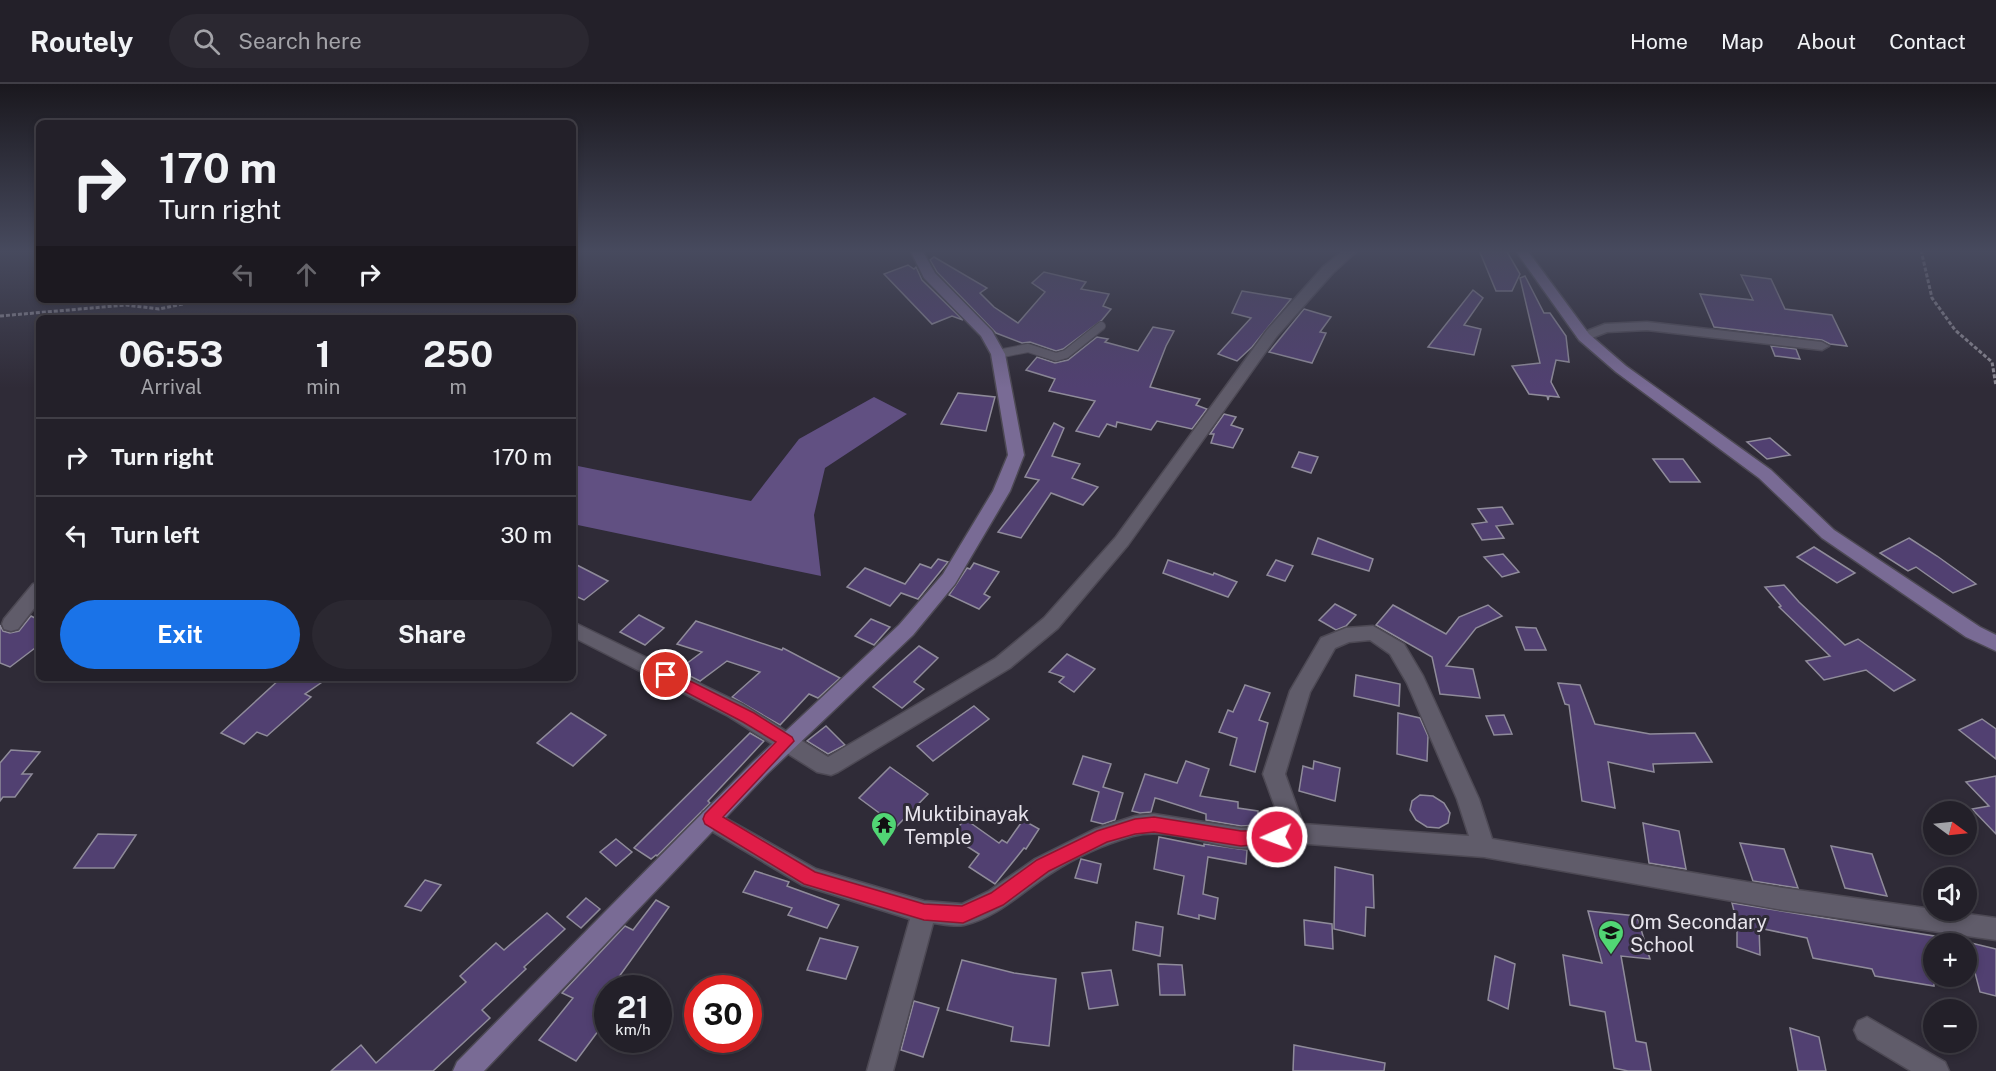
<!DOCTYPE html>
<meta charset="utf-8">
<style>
:root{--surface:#232029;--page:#2b2831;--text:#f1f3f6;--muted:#a3a3a8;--line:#403e46;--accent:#1a73e8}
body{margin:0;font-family:"Public Sans",sans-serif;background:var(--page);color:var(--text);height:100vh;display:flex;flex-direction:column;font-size:22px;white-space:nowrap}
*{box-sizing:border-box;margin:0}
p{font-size:20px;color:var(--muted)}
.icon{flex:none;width:33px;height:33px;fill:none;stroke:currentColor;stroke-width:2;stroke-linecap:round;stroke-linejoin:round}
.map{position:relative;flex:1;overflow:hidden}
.sheet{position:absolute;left:36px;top:231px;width:540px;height:366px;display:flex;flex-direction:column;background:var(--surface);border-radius:9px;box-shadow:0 3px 9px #0003,0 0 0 2px var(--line)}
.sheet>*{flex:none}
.top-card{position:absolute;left:36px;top:36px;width:540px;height:183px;border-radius:9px;box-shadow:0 3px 9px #0003,0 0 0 2px var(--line);background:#232029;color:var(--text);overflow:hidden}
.needle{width:39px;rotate:105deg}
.tools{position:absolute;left:1923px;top:717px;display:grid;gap:12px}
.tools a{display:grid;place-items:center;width:54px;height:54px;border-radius:50%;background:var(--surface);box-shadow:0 3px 9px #0003,0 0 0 2px var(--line);font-size:30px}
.speed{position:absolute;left:594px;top:891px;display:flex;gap:12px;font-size:30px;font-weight:700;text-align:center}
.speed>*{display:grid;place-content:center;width:78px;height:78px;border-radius:50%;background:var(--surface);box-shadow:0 3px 9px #0003,0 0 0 2px var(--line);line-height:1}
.speed small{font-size:15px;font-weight:400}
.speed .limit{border:9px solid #d22;background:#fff;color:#111}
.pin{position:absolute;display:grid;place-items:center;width:51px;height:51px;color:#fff;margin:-26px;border:3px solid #fff;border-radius:50%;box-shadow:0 2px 6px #0007}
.me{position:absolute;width:66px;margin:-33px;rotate:268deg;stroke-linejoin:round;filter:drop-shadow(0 0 4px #0008)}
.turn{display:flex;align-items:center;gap:21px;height:126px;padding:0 24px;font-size:27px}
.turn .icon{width:78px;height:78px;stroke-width:2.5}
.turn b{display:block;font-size:42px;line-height:51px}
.lanes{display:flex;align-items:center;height:57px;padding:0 24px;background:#0003;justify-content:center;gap:30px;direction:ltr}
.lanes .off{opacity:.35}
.eta{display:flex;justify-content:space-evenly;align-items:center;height:102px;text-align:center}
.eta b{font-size:36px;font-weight:700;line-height:42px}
.button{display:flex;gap:12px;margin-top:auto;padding:12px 24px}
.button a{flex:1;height:69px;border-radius:36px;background:var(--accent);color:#fff;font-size:24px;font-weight:700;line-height:69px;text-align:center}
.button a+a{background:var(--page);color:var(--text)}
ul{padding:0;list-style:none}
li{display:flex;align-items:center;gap:18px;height:78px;padding:0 24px;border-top:2px solid var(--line)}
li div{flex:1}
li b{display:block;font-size:22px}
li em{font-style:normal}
header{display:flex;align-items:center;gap:36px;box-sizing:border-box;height:84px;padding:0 30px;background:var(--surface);border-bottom:2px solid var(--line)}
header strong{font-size:28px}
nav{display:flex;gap:33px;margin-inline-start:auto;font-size:21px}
.search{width:420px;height:54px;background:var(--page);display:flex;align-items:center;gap:15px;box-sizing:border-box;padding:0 21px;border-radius:33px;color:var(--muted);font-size:22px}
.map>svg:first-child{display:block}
</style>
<header>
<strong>Routely</strong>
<div class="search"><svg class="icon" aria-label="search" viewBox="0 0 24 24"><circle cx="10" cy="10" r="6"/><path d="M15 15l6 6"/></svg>Search here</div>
<nav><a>Home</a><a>Map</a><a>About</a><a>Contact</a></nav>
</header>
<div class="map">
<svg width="1996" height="987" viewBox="0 0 1996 987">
<rect width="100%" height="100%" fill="#2f2b37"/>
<!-- forest -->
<polygon fill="#615082" points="874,313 907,330 825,384 814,431 821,492 573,440 573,381 751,417 799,355"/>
<!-- building -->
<g fill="#514071" stroke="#8f8b9a" stroke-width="1.5">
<polygon points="1479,166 1506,166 1520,190 1512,207 1496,207"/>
<polygon points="934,173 987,204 980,209 994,223 1018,239 1045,208 1032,199 1044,188 1086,198 1081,205 1109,210 1103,222 1111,225 1102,236 1063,265 1056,267 1030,258 1022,259 996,249 937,188 930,176"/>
<polygon points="908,181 914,185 916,183 922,196 963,236 952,232 932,240 884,190"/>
<polygon points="1741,191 1771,195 1785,225 1832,231 1847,262 1830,260 1822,256 1714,243 1700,210 1753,216"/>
<polygon points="1525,192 1544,229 1550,229 1566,252 1569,278 1556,276 1551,298 1559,313 1549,312 1548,316 1547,312 1529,310 1512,282 1540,279 1520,194"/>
<polygon points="1473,206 1483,214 1464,241 1481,245 1474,271 1428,263"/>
<polygon points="1242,207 1291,215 1252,263 1237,277 1218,270 1251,234 1232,229"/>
<polygon points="1304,225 1331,233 1320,248 1326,249 1312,279 1269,268"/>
<polygon points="1153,243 1174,247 1166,262 1150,303 1200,315 1196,321 1207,325 1192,345 1157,337 1151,346 1117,338 1116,343 1107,340 1099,353 1076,347 1095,317 1049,307 1055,295 1026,286 1037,273 1055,279 1068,276 1097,253 1108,255 1105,258 1138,267"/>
<polygon points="1771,262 1796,265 1800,275 1775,272"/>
<polygon points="958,309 995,313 986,347 941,340"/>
<polygon points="1224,330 1236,333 1231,341 1243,345 1233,364 1211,359 1214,350 1210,350"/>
<polygon points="1054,339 1064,344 1052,372 1080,380 1072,394 1098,403 1083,421 1051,409 1021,454 998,448 1039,396 1025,393"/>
<polygon points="1770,354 1790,371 1767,375 1747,358"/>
<polygon points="1299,368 1318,373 1311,389 1292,383"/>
<polygon points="1653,375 1683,375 1700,398 1670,398"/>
<polygon points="1502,423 1513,440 1496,442 1504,454 1482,456 1472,440 1487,438 1478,425"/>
<polygon points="1318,454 1373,475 1369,487 1312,470"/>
<polygon points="1909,454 1937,472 1976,500 1953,509 1916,483 1908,487 1880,469"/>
<polygon points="1814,463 1855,489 1837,499 1797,473"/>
<polygon points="1503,470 1519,488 1502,493 1484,473"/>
<polygon points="938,475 948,478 918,515 901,509 890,522 847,503 865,484 905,500 920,480 931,484"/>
<polygon points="1168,476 1213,491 1214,489 1237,498 1228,513 1163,489"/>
<polygon points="1276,476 1293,482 1285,497 1267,491"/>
<polygon points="573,479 608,497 584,516 573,511"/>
<polygon points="974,479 999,488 984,510 990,513 979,525 949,511 967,484 970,485"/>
<polygon points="1784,501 1799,518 1845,561 1858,555 1915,596 1894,607 1866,586 1824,596 1806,577 1830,572 1779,523 1781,522 1765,503"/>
<polygon points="1335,520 1356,531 1346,542 1336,546 1319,536"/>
<polygon points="1393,521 1446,550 1459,533 1488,521 1502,532 1476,544 1446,582 1473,585 1480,614 1440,610 1432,573 1376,541"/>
<polygon points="639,531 664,544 645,561 620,548"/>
<polygon points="31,532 39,536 39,561 10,583 0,579 0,541 3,547 10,549 19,547"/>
<polygon points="871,535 890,543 874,561 855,552"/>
<polygon points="696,537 782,566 783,564 840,594 818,614 809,610 780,641 732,613 760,588 727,577 700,597 678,586 702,568 677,560"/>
<polygon points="1516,543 1536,544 1546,566 1525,566"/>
<polygon points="919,562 938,574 914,598 924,605 902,624 873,603"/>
<polygon points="1067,570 1095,585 1074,608 1059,598 1064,593 1049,588"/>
<polygon points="1356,591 1400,600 1399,622 1354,612"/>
<polygon points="281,594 328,594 305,610 311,613 267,652 257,648 244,660 221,649"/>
<polygon points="1558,599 1580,601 1595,640 1650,650 1695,649 1712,678 1653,680 1654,688 1608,678 1615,724 1582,717 1569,621 1565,620"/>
<polygon points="1245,601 1270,609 1259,636 1268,639 1255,688 1230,681 1237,654 1219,648 1228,626 1233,628"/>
<polygon points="974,622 989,635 933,677 917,662"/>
<polygon points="571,629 606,651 573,682 537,659"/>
<polygon points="1398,629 1420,634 1428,652 1427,677 1397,670"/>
<polygon points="1504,631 1512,650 1494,651 1486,632"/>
<polygon points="1982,635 1996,645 1996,675 1959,646"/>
<polygon points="826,642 845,661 828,670 807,657"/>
<polygon points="750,649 764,657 708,717 710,719 657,772 656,771 651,775 634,764"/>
<polygon points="11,666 40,668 22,690 32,690 15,713 3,713 0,717 0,679"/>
<polygon points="1083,672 1111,680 1103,703 1123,709 1115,736 1103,740 1091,737 1099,708 1073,700"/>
<polygon points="1186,677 1209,685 1200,712 1238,718 1238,724 1258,727 1258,741 1241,742 1206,736 1206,730 1159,715 1155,714 1151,728 1140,729 1132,727 1145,690 1177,699"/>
<polygon points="1314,677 1340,684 1335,717 1299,707 1303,682 1313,685"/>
<polygon points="890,683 928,710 897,742 859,714"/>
<polygon points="1996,692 1996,750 1972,725 1989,722 1966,698"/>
<polygon points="1420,711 1433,712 1444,719 1450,729 1448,739 1439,744 1427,743 1416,736 1410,726 1412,717"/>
<polygon points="965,735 999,759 1002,756 1007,759 1023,736 1039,745 1026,765 1024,764 995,800 969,783 979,770 951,752"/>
<polygon points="1643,739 1679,747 1686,785 1649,779"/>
<polygon points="98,750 136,751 114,784 74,784"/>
<polygon points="1159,753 1204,762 1204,760 1247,766 1246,780 1208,773 1203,810 1218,814 1215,835 1199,831 1199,835 1178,830 1184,792 1154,785"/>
<polygon points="616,755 632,768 616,782 600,768"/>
<polygon points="1740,759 1784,765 1798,804 1753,797"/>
<polygon points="1831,762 1872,770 1887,812 1845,804"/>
<polygon points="1081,775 1101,780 1097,799 1075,794"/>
<polygon points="1335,783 1373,791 1374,824 1366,823 1365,852 1334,845"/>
<polygon points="755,787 789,798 787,802 839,821 827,844 788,831 792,824 743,808"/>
<polygon points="425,796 441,801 421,827 405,822"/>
<polygon points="586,814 600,825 581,844 567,833"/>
<polygon points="656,816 669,823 611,904 608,904 608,910 593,930 607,935 576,977 539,956 573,914 562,909 625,842 633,846"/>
<polygon points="1732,819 1934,852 1934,902 1875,892 1872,885 1813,874 1807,854 1759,844 1760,871 1737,863 1737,839"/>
<polygon points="1588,827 1637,832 1650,875 1621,872 1636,957 1646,959 1651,987 1628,987 1614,984 1605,928 1570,921 1563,871 1602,879"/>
<polygon points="547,829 565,845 524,883 526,885 482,926 490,934 433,987 331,987 361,961 376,979 466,898 460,892 496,859 504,866"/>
<polygon points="1304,836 1332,840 1333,865 1305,861"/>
<polygon points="1136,838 1163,843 1160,872 1133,866"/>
<polygon points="820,854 858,863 846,895 807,886"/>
<polygon points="1967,858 1996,865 1996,912 1980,908"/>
<polygon points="1495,872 1515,880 1508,925 1488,916"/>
<polygon points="962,876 1014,889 1056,895 1049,962 1011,957 1013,943 947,926"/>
<polygon points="1158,880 1182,881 1185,911 1160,911"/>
<polygon points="1111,886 1118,921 1089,925 1082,889"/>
<polygon points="914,917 939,924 923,973 901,966"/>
<polygon points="1790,944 1819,953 1826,987 1798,987"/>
<polygon points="1294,961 1385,979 1384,987 1293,987"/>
</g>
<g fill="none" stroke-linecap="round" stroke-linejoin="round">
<defs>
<polyline id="lane" points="998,270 1028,264 1056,273 1066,270 1101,242"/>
<g id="street">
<polygon points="1344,166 1358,166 1333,189 1277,252 1128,461 1058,544 1010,584 838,688 831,691 817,688 728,632 573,553 573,538 742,620 828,673 996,574 1044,534 1116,453 1267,246 1323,183"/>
<polygon points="1647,238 1822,258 1829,262 1822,266 1647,246 1607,248 1584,257 1577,253 1579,250 1605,240"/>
<polygon points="39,499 39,518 18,545 11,547 4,545 2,540 4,535 33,500"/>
<path d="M1373 542 1404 560 1423 592 1479 715 1492 755 1783 804 1996 834V856L1783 826 1484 773 1295 759C1277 763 1259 765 1241 764 1206 761 1167 743 1133 752 1105 760 1074 774 1050 790 1023 807 997 834 964 841 955 843 942 840 933 839L893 987H867L910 835 802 801 703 742 700 735 703 728 711 726 816 785 924 817 962 820 989 807 1035 775 1095 745 1135 732 1154 730 1241 744 1282 742 1263 690 1290 607 1321 554 1346 544ZM1370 556 1390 570 1407 599 1457 715 1469 752 1303 740 1285 690 1310 608 1335 564 1349 558Z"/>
<polygon points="1867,933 1945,978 1949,987 1911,987 1858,955 1854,946 1858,937"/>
</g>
<g id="secondary">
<polygon points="910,166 922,166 935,189 992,247 1005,270 1024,371 1010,407 955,500 913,551 767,690 484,987 453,987 457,978 753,678 899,541 943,490 993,407 1008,371 991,270 981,252 924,194"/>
<polygon points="1515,166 1527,166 1589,250 1626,282 1771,386 1834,446 1980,543 1996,551 1996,567 1966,553 1822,454 1759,394 1616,288 1579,256"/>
</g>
</defs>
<!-- lane casing -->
<use href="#lane" stroke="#4d4954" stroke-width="10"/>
<!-- street casing -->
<use href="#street" stroke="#4d4954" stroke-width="3"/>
<!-- secondary casing -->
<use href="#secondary" stroke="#4d4954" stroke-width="3"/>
<!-- path -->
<g stroke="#8b8892" stroke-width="3" stroke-dasharray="4 2" stroke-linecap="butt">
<polyline points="1921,166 1932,214 1955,246 1992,278 1996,302"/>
<polyline points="0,232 126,221 159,225 201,216"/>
</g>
<!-- lane -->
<use href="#lane" stroke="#605c6a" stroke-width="8"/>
<!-- street -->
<use href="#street" fill="#605c6a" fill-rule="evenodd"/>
<!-- secondary -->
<use href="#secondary" fill="#796b95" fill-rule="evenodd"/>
</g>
<!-- sky -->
<linearGradient id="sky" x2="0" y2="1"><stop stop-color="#1a181e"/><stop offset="0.55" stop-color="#474a5e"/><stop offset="1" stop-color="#474a5e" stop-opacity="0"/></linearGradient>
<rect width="1996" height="304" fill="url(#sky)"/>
<!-- route -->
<polygon fill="#e11d48" stroke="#92132f" stroke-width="1.5" points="666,585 754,629 792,653 794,657 723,733 815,788 924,820 962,822 991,809 1037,776 1097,747 1135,735 1154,733 1241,747 1277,746 1283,748 1286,753 1283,758 1241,762 1154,748 1135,750 1107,758 1049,787 1003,821 963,839 924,836 804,800 705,740 703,735 705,730 776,658 743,638 661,595 659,591 661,587"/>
<!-- icons -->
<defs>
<symbol id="temple-pin" viewBox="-11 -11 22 30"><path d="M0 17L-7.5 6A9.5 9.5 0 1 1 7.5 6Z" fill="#51d674" stroke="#2f2b37"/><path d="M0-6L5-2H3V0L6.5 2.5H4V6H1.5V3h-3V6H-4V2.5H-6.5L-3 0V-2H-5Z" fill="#111"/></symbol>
<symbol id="school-pin" viewBox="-11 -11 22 30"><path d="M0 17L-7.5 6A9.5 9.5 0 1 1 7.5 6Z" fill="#51d674" stroke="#2f2b37"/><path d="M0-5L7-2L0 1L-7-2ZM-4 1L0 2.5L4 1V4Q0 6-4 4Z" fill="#111"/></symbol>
</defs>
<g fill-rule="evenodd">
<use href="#temple-pin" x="869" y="726" width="30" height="40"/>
<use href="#school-pin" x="1596" y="834" width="30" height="40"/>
</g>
<g text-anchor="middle" stroke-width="6" stroke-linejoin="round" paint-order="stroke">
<!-- near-poi labels -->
<g font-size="20" fill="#e7e4ec" stroke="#2f2b37" text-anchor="start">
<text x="904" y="737">Muktibinayak<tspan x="904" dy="23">Temple</tspan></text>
<text x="1630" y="845">Om Secondary<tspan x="1630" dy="23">School</tspan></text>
</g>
</g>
</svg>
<div class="tools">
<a><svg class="needle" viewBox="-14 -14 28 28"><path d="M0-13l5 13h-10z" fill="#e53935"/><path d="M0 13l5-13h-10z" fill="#a3a3a8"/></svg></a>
<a><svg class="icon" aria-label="sound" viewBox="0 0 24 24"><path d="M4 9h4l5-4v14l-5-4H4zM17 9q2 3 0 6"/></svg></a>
<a>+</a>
<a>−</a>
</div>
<div class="speed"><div>21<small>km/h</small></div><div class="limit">30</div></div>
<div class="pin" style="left:666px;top:591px;background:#d93025"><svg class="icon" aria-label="arrive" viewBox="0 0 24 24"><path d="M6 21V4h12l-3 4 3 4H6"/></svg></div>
<svg class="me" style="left:1277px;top:753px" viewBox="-20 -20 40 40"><circle r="17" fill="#e11d48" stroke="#fff" stroke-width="3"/><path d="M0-11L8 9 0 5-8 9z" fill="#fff"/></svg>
<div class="top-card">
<div class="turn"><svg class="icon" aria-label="right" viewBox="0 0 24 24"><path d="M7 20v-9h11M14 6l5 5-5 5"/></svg><div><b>170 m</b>Turn right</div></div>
<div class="lanes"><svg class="icon off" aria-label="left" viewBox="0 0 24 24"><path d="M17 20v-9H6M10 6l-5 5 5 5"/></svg><svg class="icon off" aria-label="ahead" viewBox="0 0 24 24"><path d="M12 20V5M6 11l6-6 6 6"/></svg><svg class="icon" aria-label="right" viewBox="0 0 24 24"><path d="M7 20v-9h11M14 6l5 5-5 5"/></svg></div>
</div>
<section class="sheet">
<div class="eta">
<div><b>06:53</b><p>Arrival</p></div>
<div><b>1</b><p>min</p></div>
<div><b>250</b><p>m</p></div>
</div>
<ul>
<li><svg class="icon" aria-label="right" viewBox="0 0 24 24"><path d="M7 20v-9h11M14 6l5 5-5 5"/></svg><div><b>Turn right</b></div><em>170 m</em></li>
<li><svg class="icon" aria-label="left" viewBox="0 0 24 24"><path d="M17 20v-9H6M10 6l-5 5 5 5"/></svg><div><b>Turn left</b></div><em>30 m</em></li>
</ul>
<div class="button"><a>Exit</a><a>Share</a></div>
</section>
</div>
